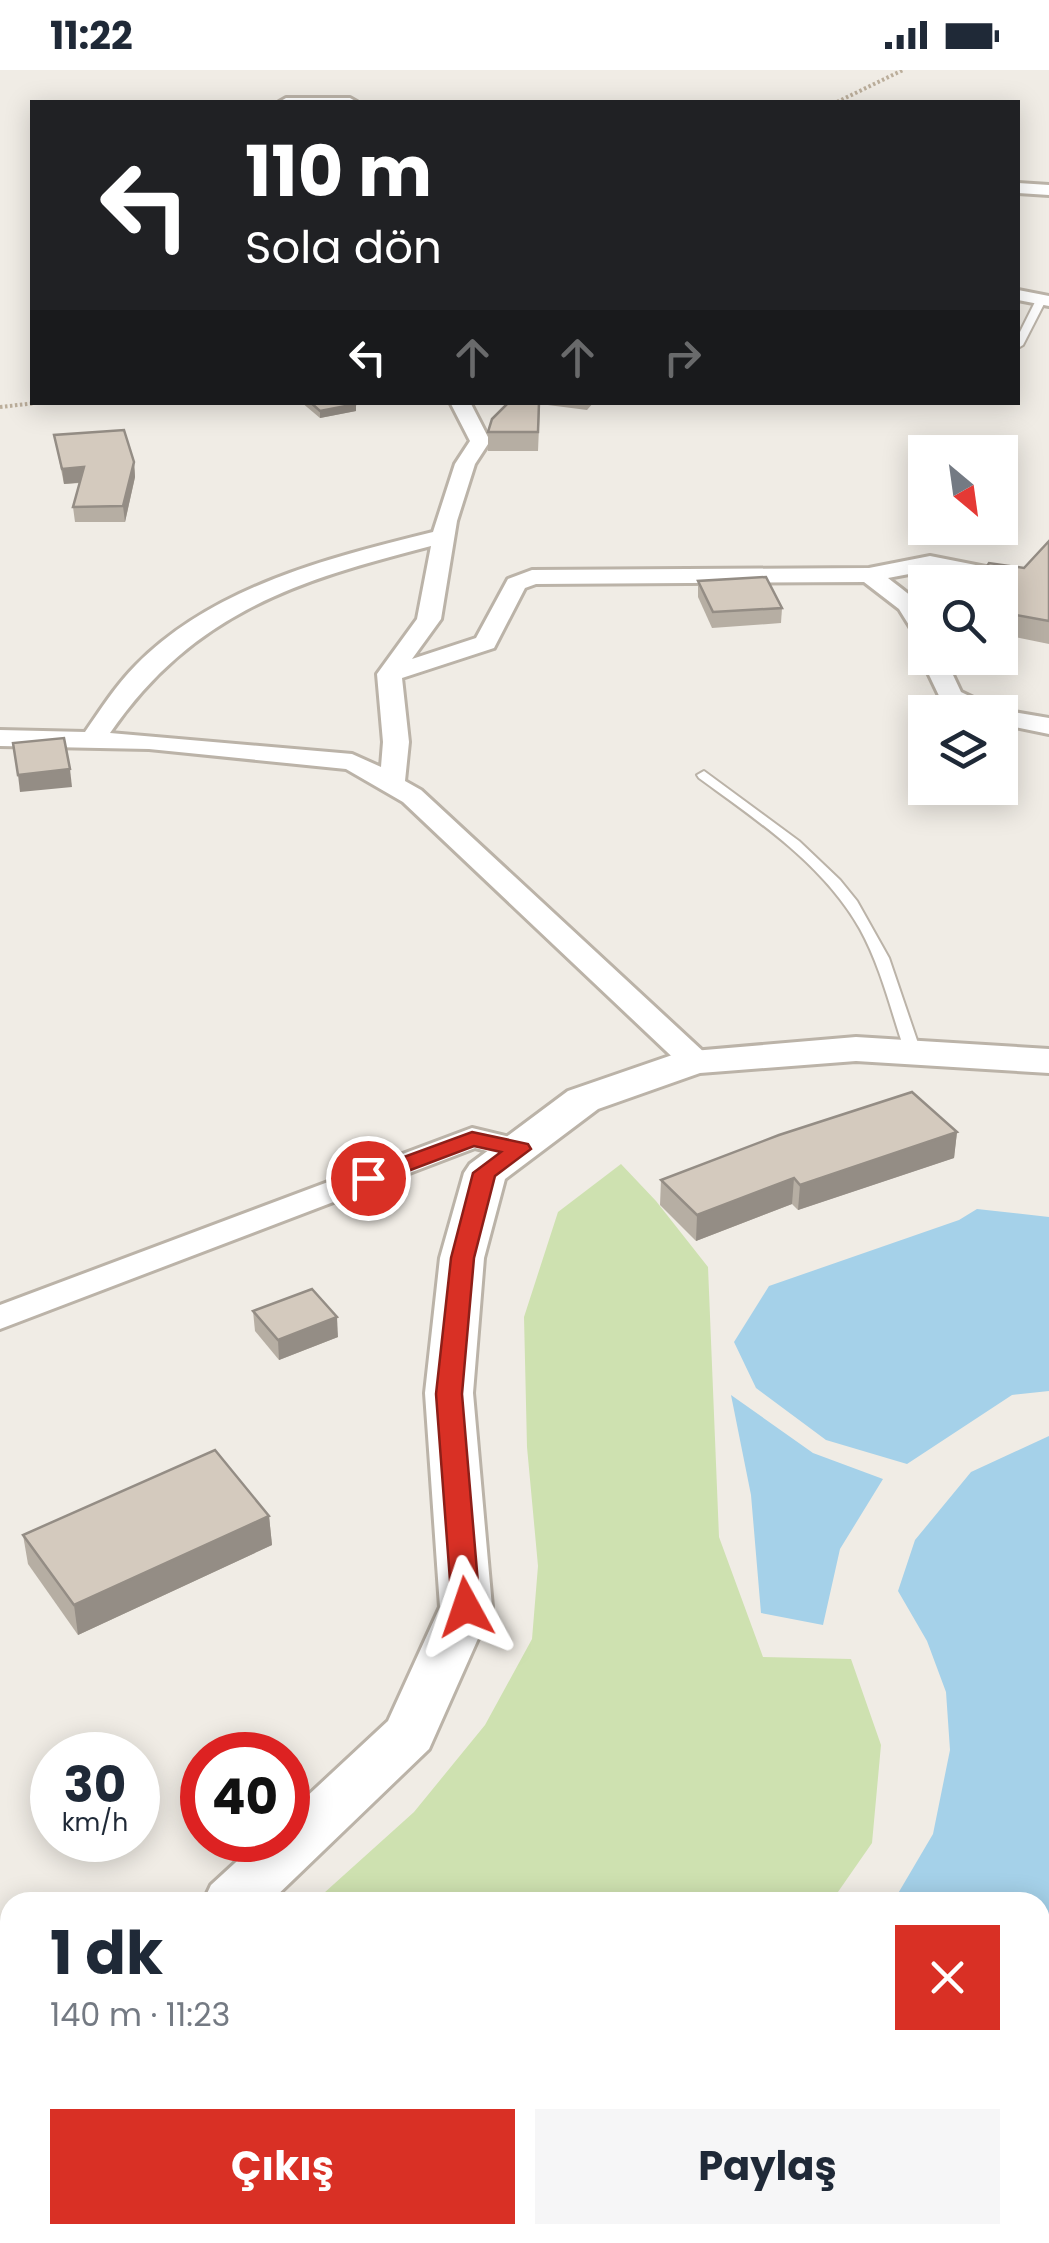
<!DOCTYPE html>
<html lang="tr">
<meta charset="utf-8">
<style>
:root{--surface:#fff;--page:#f6f6f7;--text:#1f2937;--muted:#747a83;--accent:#d93025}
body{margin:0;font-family:Poppins,sans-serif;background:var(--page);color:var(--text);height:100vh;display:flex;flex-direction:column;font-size:38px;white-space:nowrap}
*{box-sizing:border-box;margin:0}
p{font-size:32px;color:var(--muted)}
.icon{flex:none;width:55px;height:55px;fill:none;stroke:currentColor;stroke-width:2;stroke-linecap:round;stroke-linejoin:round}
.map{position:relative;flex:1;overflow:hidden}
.drawer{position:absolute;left:0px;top:1822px;width:1050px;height:352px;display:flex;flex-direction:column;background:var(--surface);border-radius:30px 30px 0 0;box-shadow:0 5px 25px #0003}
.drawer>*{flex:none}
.banner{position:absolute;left:30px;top:30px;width:990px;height:305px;border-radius:0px;box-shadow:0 5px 25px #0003;background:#202124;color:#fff;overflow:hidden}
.needle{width:65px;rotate:151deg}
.tools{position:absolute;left:908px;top:365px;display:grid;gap:20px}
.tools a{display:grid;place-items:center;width:110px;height:110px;border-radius:0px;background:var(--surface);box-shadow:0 5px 25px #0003;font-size:50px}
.speed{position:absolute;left:30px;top:1662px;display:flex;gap:20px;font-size:50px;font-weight:700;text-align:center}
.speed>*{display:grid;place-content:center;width:130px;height:130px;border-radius:50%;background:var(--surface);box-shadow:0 5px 25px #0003;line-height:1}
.speed small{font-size:25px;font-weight:400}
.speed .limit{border:15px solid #d22;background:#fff;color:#111}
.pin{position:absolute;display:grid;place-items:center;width:85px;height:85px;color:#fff;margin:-42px;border:5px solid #fff;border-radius:50%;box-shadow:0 2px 10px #0007}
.me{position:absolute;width:110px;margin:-55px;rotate:355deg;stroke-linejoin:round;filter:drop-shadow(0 0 8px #0008)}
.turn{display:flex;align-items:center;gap:35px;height:210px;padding:0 50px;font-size:45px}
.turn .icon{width:130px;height:130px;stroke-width:2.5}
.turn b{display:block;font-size:70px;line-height:85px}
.lanes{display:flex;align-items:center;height:95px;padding:0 50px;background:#0003;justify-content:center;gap:50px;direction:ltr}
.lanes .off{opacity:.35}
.round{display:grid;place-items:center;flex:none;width:105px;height:105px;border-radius:0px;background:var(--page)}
.head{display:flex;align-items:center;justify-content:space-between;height:170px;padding:0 50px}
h1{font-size:60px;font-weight:700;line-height:75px}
.primary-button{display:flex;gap:20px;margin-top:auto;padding:20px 50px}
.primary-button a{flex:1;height:115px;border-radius:0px;background:var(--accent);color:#fff;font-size:40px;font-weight:700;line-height:115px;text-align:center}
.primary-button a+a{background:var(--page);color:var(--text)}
.status{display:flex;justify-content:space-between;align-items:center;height:70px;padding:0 50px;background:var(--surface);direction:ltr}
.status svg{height:28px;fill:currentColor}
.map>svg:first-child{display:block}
</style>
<div class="status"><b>11:22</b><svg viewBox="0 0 49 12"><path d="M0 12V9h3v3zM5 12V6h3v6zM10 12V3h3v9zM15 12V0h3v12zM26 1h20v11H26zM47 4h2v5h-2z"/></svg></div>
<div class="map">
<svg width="1049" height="2173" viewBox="0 0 1049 2173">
<rect width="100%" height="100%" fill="#f0ece5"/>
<!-- green -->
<g fill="#cee1b0">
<polygon points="621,1094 656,1131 708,1197 719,1467 763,1587 851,1589 881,1675 872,1773 831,1832 314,1832 414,1742 485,1655 532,1569 538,1496 527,1377 524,1247 558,1142"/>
<polygon points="10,2113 10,2165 469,2165 461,2173 0,2173 0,2123"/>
</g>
<!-- water -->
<g fill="#a5d1e9">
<polygon points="977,1139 1049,1147 1049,1321 1012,1325 907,1394 826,1370 756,1318 734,1272 769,1216 959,1150"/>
<polygon points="731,1325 813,1383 883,1409 840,1479 823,1555 761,1543 751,1425"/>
<polygon points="1049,1366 1049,2173 573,2173 583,2165 1040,2165 1040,1832 893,1832 933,1764 950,1680 946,1622 927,1571 898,1521 915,1470 971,1402"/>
</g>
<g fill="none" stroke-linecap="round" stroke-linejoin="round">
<defs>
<g id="service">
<polygon points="1041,227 1046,230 1023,275 1018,278 1018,266 1036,230"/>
<path d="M704 701 799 771 840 810 857 831 889 888 921 982 919 986 913 987 905 982C891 941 881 897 860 859 823 794 758 751 699 708L697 705Z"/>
</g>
<g id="minor">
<polygon points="286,28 350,28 357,32 279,32"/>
<polygon points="1018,113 1049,115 1049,125 1018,123"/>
<polygon points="1018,220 1049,226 1049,236 1018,230"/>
<path d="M450 332H470L490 371 475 394 457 451 441 549 412 589 476 568 508 509 532 500 869 498 930 486 996 499 999 504 988 511 930 500 888 508C916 530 925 532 925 570L917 568 899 539 864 512 536 514 525 518 494 578 402 608 409 672 405 711 421 720 706 984 710 991 706 998H684L403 732 346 699 149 679 0 676V660L85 662C101 639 116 615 136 595 214 516 329 488 433 462L455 394 470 371ZM431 476 417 549 377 604 383 672 381 697 352 684 110 663C193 543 295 511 431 476Z"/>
<polygon points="925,583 925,588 945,588 961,622 996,639 1049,648 1049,664 1000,654 1000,642 965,642 942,632 921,588"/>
<polygon points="472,1058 531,1072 536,1079 531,1086 520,1089 475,1078 0,1259 0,1235"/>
</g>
<g id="tertiary">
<polygon points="856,967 1049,979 1049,1003 856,991 700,1003 598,1039 505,1109 484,1188 473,1323 492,1537 429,1679 270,1832 203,1832 211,1815 260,1770 288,1770 288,1744 388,1651 440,1537 425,1323 440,1188 464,1103 470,1094 568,1021 681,982"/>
<polygon points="10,2001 10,2062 0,2065 0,2005"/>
</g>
</defs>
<!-- service casing -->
<use href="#service" stroke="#bbb3a8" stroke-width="4"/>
<!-- minor casing -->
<use href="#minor" stroke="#bbb3a8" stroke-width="6"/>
<!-- tertiary casing -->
<use href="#tertiary" stroke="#bbb3a8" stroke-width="6"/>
<!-- path -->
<g stroke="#bbae9b" stroke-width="4" stroke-dasharray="2.5 2.5" stroke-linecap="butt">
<polyline points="837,32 903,0"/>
<polyline points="0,337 45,332"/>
</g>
<!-- service -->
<use href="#service" fill="#fff" fill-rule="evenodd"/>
<!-- minor -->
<use href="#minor" fill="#fff" fill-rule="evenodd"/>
<!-- tertiary -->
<use href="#tertiary" fill="#fff" fill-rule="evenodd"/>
</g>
<!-- wall -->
<g fill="#b6aea3">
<polygon points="301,332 354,332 356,334 356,341 320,348"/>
<polygon points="509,332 594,332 587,340 540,334 538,381 488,381 488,362"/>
<polygon points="54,365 134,392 135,407 125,452 75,452 73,437 80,413 64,414"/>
<polygon points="1049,471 1049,574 1000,564 1000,512 1024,498"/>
<polygon points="698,511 782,538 781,553 712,558 698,527"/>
<polygon points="957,1062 954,1088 798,1140 792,1134 696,1171 660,1135 661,1110"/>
<polygon points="253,1241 338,1267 279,1290 255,1261"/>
<polygon points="269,1446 272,1475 78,1565 28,1494 23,1465"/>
</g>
<!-- shaded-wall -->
<g fill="#948d85">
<polygon points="356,334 356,341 320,348 320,341"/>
<polygon points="134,392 135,407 125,452 123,436"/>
<polygon points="84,397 86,412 64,414 62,399"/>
<polygon points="70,699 72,717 20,722 18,705"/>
<polygon points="957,1062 954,1088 798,1140 800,1115"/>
<polygon points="794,1108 792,1134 696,1171 697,1145"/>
<polygon points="337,1247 338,1267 279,1290 278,1270"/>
<polygon points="269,1446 272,1475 78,1565 74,1535"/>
</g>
<!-- building -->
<g fill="#d4cabe" stroke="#948d85" stroke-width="2.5">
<polygon points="310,332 354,332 356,334 320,341"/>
<polygon points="509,332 539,332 538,362 488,362 492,349"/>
<polygon points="124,360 134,392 123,436 73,437 84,397 62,399 54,365"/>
<polygon points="1049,471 1049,551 1000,542 1000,512 977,512 989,493 1024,498"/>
<polygon points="766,507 782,538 713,542 698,511"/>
<polygon points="64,668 70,699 18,705 13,673"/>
<polygon points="912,1022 957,1062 800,1115 794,1108 697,1145 661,1110 779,1065"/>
<polygon points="312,1219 337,1247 278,1270 253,1241"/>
<polygon points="215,1380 269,1446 74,1535 23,1465"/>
</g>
<!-- route -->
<polygon fill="#d93025" stroke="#8d1f18" stroke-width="2.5" points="472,1062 528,1074 531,1079 495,1106 474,1188 462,1324 480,1537 476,1545 466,1548 456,1545 452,1537 436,1324 451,1188 473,1103 501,1082 474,1076 376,1113 368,1115 356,1108 360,1103"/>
</svg>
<div class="tools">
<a><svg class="needle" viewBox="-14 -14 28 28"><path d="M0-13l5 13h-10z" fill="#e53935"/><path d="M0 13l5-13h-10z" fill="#747a83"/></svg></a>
<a><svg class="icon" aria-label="search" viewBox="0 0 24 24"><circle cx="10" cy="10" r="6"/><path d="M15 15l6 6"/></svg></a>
<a><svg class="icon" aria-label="layers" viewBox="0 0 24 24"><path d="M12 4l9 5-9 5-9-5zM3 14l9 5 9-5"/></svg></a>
</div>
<div class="speed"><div>30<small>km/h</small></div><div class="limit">40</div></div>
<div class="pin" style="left:368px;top:1108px;background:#d93025"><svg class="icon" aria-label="arrive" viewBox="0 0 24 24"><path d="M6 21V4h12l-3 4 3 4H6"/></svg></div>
<svg class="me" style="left:466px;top:1537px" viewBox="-20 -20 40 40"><path d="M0-17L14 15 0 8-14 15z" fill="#d93025" stroke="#fff" stroke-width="4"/></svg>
<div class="banner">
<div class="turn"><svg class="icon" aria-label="left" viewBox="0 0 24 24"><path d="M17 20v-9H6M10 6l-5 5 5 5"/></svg><div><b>110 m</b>Sola dön</div></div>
<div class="lanes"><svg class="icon" aria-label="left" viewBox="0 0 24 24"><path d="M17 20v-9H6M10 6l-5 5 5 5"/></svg><svg class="icon off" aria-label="ahead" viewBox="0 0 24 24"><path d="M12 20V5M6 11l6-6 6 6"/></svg><svg class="icon off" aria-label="ahead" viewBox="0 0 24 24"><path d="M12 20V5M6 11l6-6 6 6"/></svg><svg class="icon off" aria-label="right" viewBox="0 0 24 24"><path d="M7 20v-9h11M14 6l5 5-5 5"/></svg></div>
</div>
<section class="drawer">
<div class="head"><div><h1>1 dk</h1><p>140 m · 11:23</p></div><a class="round" style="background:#d93025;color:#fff"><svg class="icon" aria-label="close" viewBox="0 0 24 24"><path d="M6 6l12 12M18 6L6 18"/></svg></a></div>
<div class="primary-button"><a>Çıkış</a><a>Paylaş</a></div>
</section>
</div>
